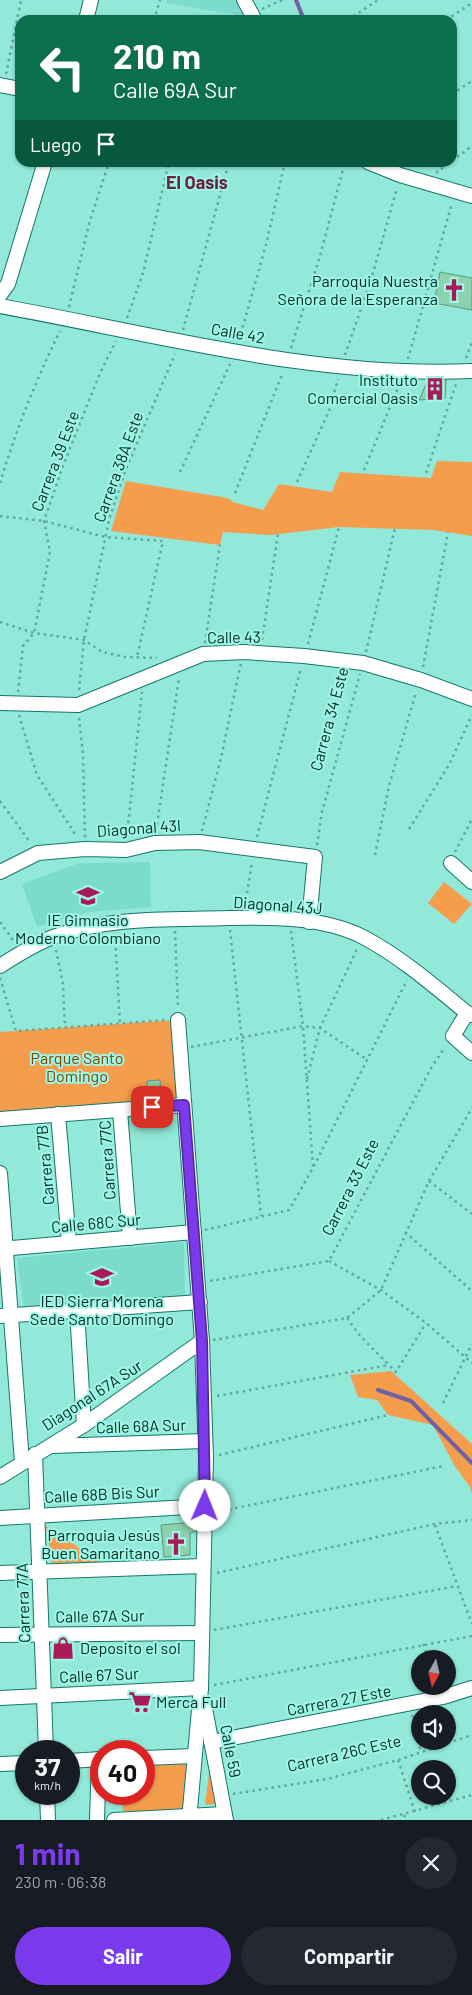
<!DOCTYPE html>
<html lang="es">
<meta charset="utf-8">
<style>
:root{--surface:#171b24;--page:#242831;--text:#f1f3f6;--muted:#9ea1a6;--accent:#7c3aed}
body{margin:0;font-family:Barlow,sans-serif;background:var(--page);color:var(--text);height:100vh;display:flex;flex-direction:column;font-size:19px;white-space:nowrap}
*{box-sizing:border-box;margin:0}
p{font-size:16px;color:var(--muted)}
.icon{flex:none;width:28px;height:28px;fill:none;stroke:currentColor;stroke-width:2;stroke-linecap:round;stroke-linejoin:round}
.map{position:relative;height:1820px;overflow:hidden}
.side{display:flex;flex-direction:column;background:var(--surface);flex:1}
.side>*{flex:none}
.top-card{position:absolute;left:15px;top:15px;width:442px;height:152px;border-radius:15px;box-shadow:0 1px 4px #0004;background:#0b6e4f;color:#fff;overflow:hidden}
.needle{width:32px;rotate:188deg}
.fabs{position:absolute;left:411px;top:1650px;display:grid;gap:10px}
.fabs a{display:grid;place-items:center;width:45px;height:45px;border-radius:50%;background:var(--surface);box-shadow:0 1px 4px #0004;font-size:25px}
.speed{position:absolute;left:15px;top:1740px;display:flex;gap:10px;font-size:25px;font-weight:700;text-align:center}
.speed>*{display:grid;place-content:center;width:65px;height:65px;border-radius:50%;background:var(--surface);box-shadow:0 1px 4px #0004;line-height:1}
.speed small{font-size:12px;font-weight:400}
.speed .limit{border:8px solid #d22;background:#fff;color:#111}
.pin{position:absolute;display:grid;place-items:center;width:42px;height:42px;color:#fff;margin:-21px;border-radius:10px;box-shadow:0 2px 8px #0006}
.me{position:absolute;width:55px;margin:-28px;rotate:1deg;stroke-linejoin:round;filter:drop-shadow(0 0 4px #0008)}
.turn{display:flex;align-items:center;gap:18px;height:105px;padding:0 15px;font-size:22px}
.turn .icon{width:65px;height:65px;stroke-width:2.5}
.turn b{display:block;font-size:35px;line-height:42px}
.then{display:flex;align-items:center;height:48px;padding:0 15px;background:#0003;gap:10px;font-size:19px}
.round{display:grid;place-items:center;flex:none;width:52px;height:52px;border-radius:26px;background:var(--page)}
.summary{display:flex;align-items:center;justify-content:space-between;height:85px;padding:0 15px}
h1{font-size:30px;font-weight:700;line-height:38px;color:var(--accent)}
.button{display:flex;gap:10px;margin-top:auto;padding:10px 15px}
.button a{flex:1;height:58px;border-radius:30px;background:var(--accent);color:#fff;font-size:20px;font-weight:700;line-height:58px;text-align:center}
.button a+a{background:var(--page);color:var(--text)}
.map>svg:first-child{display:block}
</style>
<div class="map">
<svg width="472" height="1820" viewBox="0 0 472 1820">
<rect width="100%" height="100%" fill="#92e9d9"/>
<!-- built -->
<g fill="#7cdccc">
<polygon points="167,0 236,0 244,16 166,3"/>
<polygon points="150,862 151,907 88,912 37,927 22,884 79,863"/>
<polygon points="184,1242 185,1296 24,1309 17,1258"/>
</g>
<!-- green -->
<g fill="#f49e4d">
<polygon points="437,461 472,462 472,536 433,530 339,527 270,535 223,532 220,545 111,531 126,481 228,498 233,502 263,510 279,484 332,492 340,472 431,478"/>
<polygon points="444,882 472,904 454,924 428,903"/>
<polygon points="175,1020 181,1101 0,1114 0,1032"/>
<polygon points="391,1371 472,1444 472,1494 470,1487 454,1465 433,1425 388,1415 377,1400 358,1397 350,1375"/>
<polygon points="46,1526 100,1562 52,1563"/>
<polygon points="144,1764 188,1764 182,1811 123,1811 123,1794 144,1794"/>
<polygon points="210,1765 216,1804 205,1805"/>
</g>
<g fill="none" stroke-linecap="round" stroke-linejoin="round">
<!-- stream -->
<g stroke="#7161a3" stroke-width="4">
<polyline points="296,0 304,20"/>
<polyline points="378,1390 411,1401 472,1463"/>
</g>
</g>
<!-- building -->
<g fill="#8cd2ae" stroke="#579c7b">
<polygon points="440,272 472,278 472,310 434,303"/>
<polygon points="428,380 446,380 445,398 419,400"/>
<polygon points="160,1080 161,1097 148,1098 147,1081"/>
<polygon points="196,1522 197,1531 190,1533 190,1555 164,1557 161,1525"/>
</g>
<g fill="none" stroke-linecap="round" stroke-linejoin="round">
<defs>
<g id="minor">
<polyline points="244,0 255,20"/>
<polyline points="86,20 91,0"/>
<polyline points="0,85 20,89"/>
<polyline points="368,162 400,175 472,196"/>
<polyline points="0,295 8,284 45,162"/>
<path d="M0 306C154 334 314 378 472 371"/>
<polyline points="0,703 78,705 203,654 244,652 304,656 363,663 421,680 472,699"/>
<polyline points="451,863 472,882"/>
<polyline points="0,872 38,853 85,849 126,850 155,843 199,842 315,857 309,922"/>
<path d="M0 966C17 955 35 944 53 937 110 916 170 920 229 918 272 917 324 917 363 937 401 957 434 986 467 1013L472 1015"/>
<polyline points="467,1013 453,1036 472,1053"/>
<polyline points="178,1020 202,1341 206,1458 201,1688 189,1820"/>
<polyline points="120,1110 130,1238"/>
<polyline points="58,1114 69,1243"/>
<polyline points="0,1119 184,1105"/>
<polyline points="0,1173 22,1462"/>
<polyline points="0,1249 194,1232"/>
<polyline points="77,1310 84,1425"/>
<polyline points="0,1316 200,1302"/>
<polyline points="51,1446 205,1441"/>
<polyline points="35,1454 46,1751"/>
<polyline points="0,1477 84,1425 202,1341"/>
<polyline points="0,1518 205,1506"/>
<polyline points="0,1573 203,1566"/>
<polyline points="0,1635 200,1633"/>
<polyline points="0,1698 201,1688"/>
<polyline points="204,1703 226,1820"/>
<polyline points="211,1742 443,1697 472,1688"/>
<polyline points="144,1758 194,1756"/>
<polyline points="69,1761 101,1759"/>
<polyline points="0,1764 26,1763"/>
<polyline points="47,1794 48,1820"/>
<polyline points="97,1820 99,1759"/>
<polyline points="114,1820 224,1814"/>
</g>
</defs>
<!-- minor casing -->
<use href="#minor" stroke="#14776a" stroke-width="16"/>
<!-- path -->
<g stroke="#62a99c" stroke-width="2.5" stroke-dasharray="2.5 4" stroke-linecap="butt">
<polyline points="262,9 282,0"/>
<polyline points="154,20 160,0"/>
<polyline points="212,20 213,17 229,20"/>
<polyline points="348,20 378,0"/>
<polyline points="446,20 472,3"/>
<polyline points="6,74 21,0"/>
<polyline points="452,94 472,81"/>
<polyline points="452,161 472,146"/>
<polyline points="436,173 450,162"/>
<polyline points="69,307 89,224 109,162"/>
<polyline points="127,318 143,273 169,162"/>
<polyline points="183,330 229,162"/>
<polyline points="239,340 266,245 285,162"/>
<polyline points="291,348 320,256 345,162"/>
<polyline points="345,355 371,280 397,188"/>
<polyline points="466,358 472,342"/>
<polyline points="408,359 452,203"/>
<polyline points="364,470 400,383"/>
<polyline points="180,472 230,364"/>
<polyline points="426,473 456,384"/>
<polyline points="297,482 329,411 338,379"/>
<path d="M0 483C16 430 36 380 60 331"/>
<polyline points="235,493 283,372"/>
<polyline points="0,516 44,521 105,537 163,541 137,657"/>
<polyline points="0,622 34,633 84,640 102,652 125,657 157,658"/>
<polyline points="262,640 278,534"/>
<polyline points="205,643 220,545"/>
<polyline points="308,644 339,527"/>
<polyline points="366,652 395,528"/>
<polyline points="423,667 448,532"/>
<polyline points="79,690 84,640 109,520 124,474 175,354"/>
<polyline points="18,692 23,646 34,633 50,552 44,521 63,466 100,373 116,341"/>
<polyline points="19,715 37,775 77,837"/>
<polyline points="79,718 83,755 85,838"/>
<polyline points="0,801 30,842"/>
<polyline points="409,829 449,765 472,715"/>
<polyline points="156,831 179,678"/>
<polyline points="202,831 221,758 241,663"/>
<polyline points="127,836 142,692"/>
<polyline points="257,837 301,668"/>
<polyline points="317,845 322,812 360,674"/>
<polyline points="455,852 472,819"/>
<polyline points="375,855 389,786 416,692"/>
<polyline points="245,906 252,862"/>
<polyline points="0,922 15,943"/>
<polyline points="230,930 261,1216"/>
<polyline points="175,931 178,1008"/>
<polyline points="291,931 303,1026 313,1167"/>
<polyline points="115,935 120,1024"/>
<polyline points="56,950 63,984 65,1027"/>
<polyline points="0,978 16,1031 165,1020"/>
<polyline points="191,1047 303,1026 320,1028 366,1059"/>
<polyline points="307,1079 320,1028 358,947"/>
<polyline points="429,1181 472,1214"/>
<polyline points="205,1230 289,1210 313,1168 407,980"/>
<polyline points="405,1232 472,1291"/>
<polyline points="329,1261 381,1290 426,1323 472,1363"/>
<polyline points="210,1281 329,1261 431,1068 445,1047"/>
<polyline points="347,1318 360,1336 396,1372 426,1323"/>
<polyline points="213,1340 347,1318 381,1290 429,1181 472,1108"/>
<polyline points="217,1396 389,1365"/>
<polyline points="443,1403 472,1344"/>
<polyline points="219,1455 388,1415"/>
<polyline points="216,1512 444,1466"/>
<polyline points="435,1525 472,1624"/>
<polyline points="217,1573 435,1524 472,1520"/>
<polyline points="214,1630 457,1586"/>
<polyline points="423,1644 429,1659"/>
<polyline points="214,1685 472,1636"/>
<polyline points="412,1715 421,1752"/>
<polyline points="398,1760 415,1812"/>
<polyline points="233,1794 327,1779 398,1760 472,1735"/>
<polyline points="404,1815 406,1820"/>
<polyline points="381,1820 472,1795"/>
</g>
<!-- minor -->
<use href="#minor" stroke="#fff" stroke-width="14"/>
</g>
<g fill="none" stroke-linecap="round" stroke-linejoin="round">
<defs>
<polyline id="route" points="152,1107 184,1105 202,1341 205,1506"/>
</defs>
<!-- route casing -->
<use href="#route" stroke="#51269a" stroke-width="12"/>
<!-- route -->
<use href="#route" stroke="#7c3aed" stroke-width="9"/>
</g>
<!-- icons -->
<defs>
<symbol id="church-bare" viewBox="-9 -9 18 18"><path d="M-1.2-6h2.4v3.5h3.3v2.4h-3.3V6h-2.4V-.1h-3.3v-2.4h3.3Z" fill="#a91a58" stroke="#9ff6e6" stroke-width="2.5" paint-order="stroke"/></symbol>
<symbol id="building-bare" viewBox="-9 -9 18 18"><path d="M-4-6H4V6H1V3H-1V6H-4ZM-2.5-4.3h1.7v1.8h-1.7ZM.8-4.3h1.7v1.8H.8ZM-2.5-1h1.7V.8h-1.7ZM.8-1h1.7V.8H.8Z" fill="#a91a58" stroke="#9ff6e6" stroke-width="2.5" paint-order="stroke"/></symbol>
<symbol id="school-bare" viewBox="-9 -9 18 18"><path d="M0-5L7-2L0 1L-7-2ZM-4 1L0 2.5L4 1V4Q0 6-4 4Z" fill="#a91a58" stroke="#9ff6e6" stroke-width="2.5" paint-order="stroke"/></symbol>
<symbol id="shop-bare" viewBox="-9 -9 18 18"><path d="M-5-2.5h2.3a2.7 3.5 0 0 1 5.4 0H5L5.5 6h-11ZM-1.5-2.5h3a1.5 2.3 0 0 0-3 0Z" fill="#a91a58" stroke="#9ff6e6" stroke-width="2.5" paint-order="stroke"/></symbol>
<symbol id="supermarket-bare" viewBox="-9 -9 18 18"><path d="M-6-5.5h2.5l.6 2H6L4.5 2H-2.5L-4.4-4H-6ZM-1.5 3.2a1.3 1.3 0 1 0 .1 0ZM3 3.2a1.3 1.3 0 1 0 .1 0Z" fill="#a91a58" stroke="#9ff6e6" stroke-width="2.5" paint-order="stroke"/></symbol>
</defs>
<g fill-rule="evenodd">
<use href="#church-bare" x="438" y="274" width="32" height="32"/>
<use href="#building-bare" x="419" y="373" width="32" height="32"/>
<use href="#school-bare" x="72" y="880" width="32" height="32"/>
<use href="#school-bare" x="86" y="1261" width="32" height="32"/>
<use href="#church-bare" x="160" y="1528" width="32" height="32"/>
<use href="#shop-bare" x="47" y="1632" width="32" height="32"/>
<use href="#supermarket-bare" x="124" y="1686" width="32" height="32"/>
</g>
<g text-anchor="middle" stroke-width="4" stroke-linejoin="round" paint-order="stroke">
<!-- poi labels -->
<g font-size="16" fill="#032a24" stroke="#9ff6e6" text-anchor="end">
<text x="438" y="287">Parroquia Nuestra<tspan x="438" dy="18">Señora de la Esperanza</tspan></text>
<text x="418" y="386">Instituto<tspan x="418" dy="18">Comercial Oasis</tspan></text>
<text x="88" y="926" text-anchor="middle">IE Gimnasio<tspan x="88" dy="18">Moderno Colombiano</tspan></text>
<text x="102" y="1307" text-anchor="middle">IED Sierra Morena<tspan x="102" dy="18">Sede Santo Domingo</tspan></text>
<text x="160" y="1541">Parroquia Jesús<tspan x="160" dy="18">Buen Samaritano</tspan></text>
<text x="80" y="1654" text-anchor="start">Deposito el sol</text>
<text x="156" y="1708" text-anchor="start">Merca Full</text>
</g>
<!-- street labels -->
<g font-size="16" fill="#032a24" stroke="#9ff6e6">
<text transform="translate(238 333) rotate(10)" y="6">Calle 42</text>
<text transform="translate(55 461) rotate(-69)" y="6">Carrera 39 Este</text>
<text transform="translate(118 467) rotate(-70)" y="6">Carrera 38A Este</text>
<text transform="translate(234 637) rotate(-1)" y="6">Calle 43</text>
<text transform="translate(329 719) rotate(-75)" y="6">Carrera 34 Este</text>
<text transform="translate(139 828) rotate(-4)" y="6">Diagonal 43I</text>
<text transform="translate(278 905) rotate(4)" y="6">Diagonal 43J</text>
<text transform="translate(107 1160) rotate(-94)" y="6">Carrera 77C</text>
<text transform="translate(45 1165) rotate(-95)" y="6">Carrera 77B</text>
<text transform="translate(350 1187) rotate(-63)" y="6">Carrera 33 Este</text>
<text transform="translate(96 1223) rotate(-5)" y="6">Calle 68C Sur</text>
<text transform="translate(92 1395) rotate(-33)" y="6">Diagonal 67A Sur</text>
<text transform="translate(141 1426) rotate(-2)" y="6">Calle 68A Sur</text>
<text transform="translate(102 1494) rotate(-3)" y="6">Calle 68B Bis Sur</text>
<text transform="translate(23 1603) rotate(-92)" y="6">Carrera 77A</text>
<text transform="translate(100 1616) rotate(-1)" y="6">Calle 67A Sur</text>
<text transform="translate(99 1675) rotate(-3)" y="6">Calle 67 Sur</text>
<text transform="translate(339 1700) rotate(-11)" y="6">Carrera 27 Este</text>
<text transform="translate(231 1751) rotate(79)" y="6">Calle 59</text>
<text transform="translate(344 1753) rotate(-13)" y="6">Carrera 26C Este</text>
</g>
<!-- park labels -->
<g font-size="16" fill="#7e4601" stroke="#9ff6e6">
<text x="77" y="1064">Parque Santo<tspan x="77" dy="18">Domingo</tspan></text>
</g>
<!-- neighbourhood labels -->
<g font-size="18" font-weight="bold" fill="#67243b" stroke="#9ff6e6">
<text x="197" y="189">El Oasis</text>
</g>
</g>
</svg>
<div class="fabs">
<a><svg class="needle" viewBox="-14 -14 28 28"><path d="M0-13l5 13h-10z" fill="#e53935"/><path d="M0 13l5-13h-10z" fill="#9ea1a6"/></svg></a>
<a><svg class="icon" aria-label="sound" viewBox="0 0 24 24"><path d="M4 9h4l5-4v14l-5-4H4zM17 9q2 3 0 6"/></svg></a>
<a><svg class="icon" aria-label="search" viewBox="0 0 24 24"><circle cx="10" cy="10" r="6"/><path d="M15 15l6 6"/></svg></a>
</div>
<div class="speed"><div>37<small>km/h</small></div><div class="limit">40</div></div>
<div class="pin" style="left:152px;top:1107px;background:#d93025"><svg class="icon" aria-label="arrive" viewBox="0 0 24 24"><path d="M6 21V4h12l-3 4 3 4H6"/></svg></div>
<svg class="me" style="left:205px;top:1506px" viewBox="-20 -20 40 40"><circle r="19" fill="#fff"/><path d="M0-13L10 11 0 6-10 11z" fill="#7c3aed"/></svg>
<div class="top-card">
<div class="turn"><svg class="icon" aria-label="left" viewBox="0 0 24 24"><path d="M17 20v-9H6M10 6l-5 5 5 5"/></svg><div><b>210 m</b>Calle 69A Sur</div></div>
<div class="then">Luego<svg class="icon" aria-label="arrive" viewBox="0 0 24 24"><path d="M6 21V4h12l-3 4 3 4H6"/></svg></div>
</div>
</div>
<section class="side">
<div class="summary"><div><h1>1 min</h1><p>230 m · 06:38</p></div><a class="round"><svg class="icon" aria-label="close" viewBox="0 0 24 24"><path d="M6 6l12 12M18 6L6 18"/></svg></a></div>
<div class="button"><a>Salir</a><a>Compartir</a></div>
</section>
